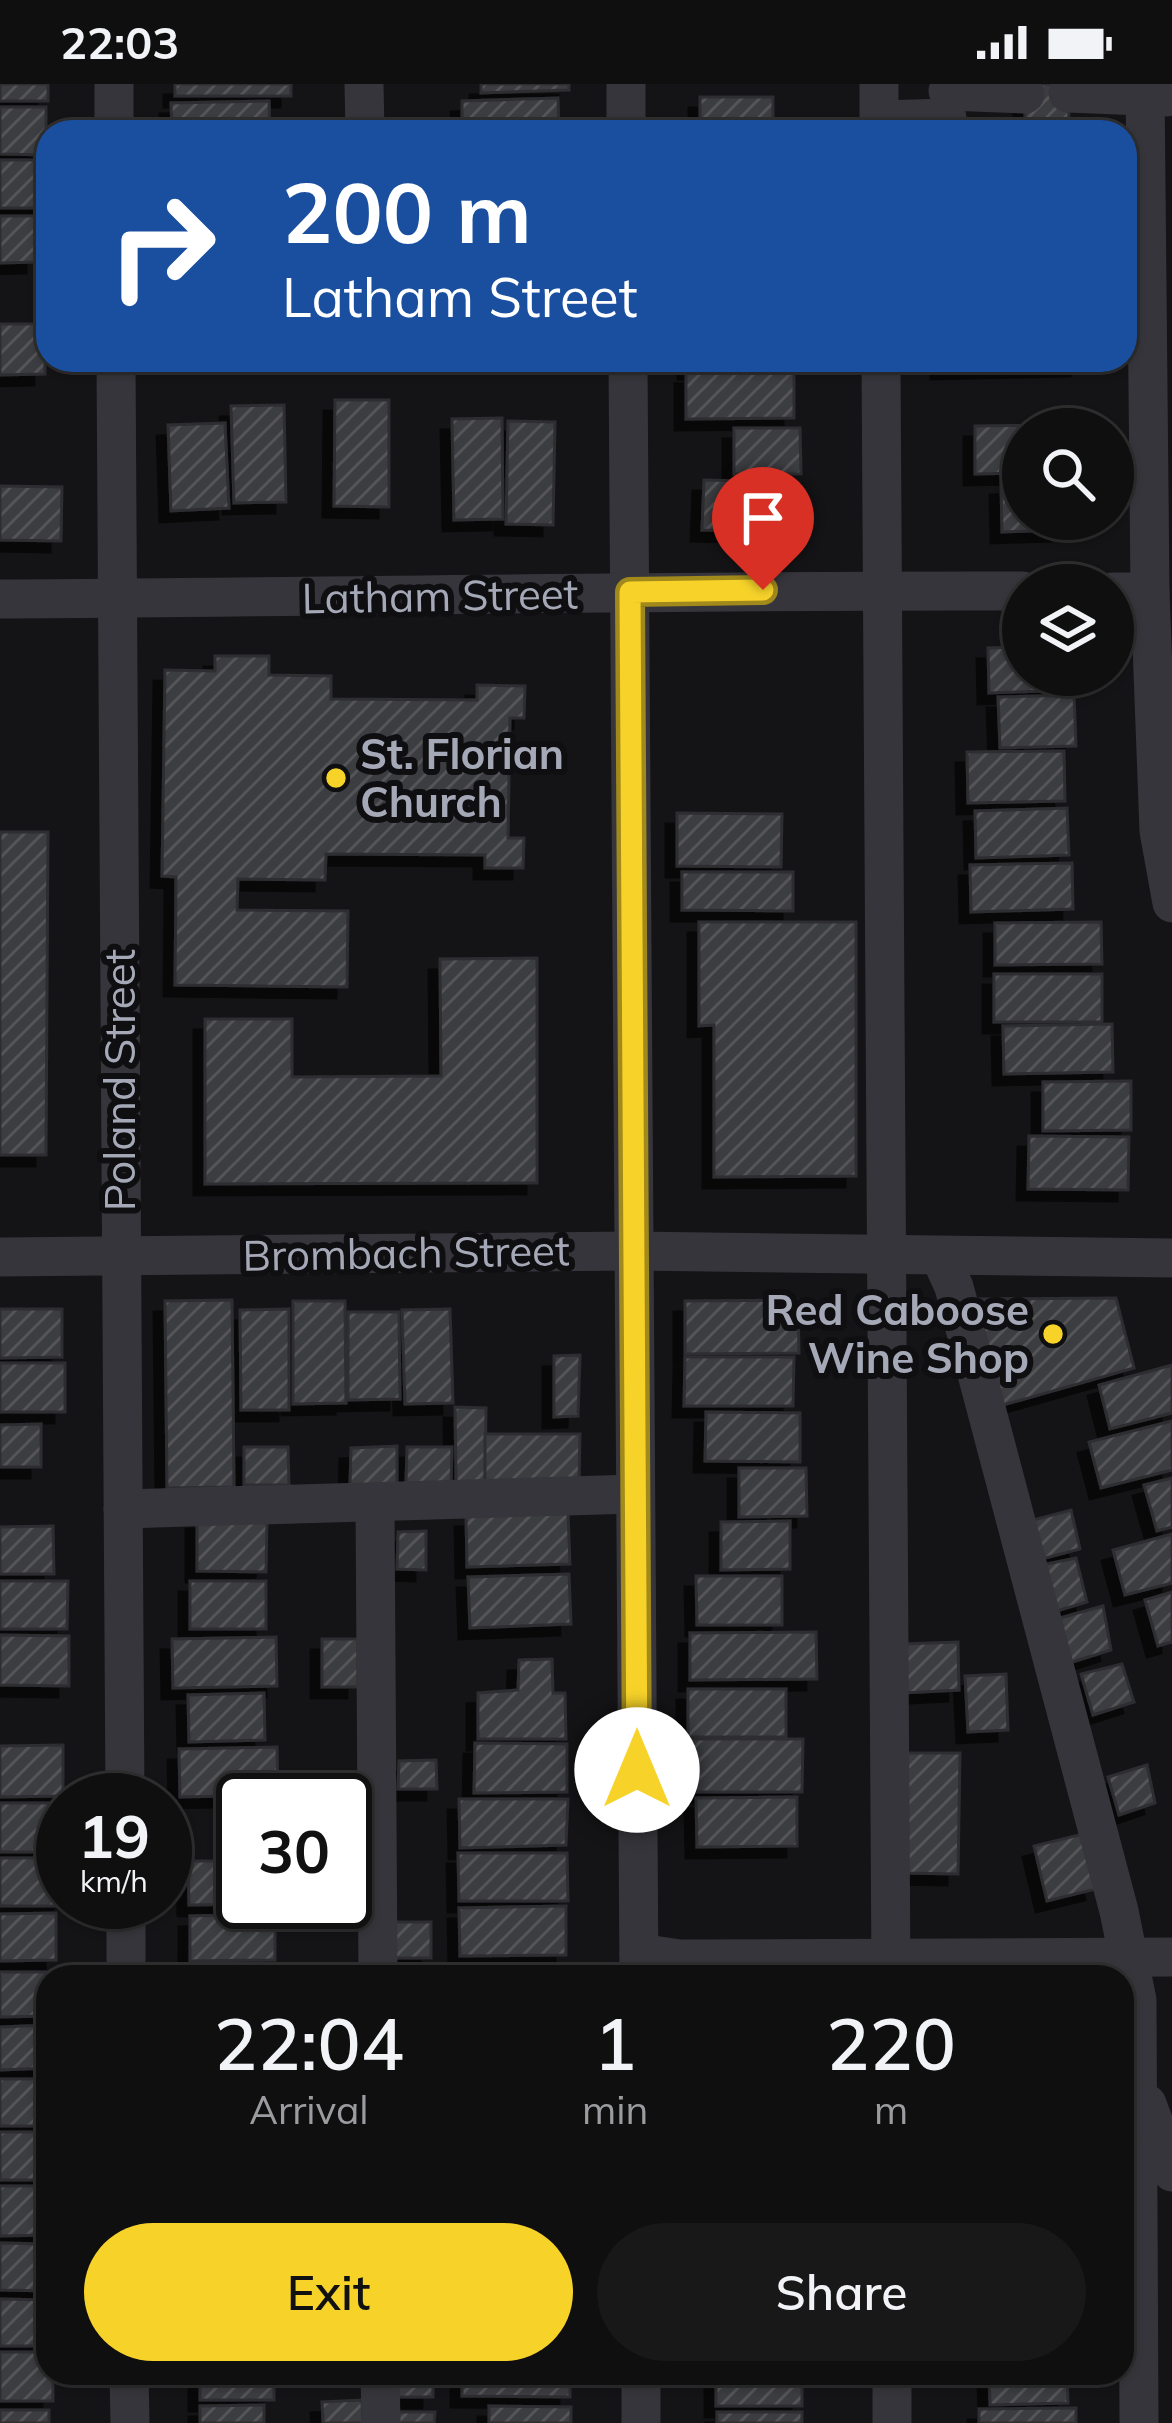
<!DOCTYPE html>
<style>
:root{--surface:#0f0f10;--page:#181819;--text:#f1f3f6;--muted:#9b9c9f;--line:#2f2f30;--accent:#f7d32a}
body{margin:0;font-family:Mulish,sans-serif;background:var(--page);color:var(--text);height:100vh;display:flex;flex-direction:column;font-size:45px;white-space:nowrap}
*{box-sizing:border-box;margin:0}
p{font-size:39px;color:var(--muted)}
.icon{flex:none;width:66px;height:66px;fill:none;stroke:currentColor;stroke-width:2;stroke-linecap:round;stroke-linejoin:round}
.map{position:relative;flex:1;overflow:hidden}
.drawer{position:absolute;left:36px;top:1881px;width:1098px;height:420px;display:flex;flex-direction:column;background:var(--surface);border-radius:36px;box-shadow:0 3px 9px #0004,0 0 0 3px var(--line)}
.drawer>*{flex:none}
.hud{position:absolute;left:36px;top:36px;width:1101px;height:252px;border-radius:36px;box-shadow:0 3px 9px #0004,0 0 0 3px var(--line);background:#1a4fa0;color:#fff;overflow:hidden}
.fabs{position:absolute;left:1002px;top:324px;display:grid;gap:24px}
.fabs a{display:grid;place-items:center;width:132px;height:132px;border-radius:50%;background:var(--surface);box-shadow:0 3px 9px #0004,0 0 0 3px var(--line);font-size:60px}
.speed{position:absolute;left:36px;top:1689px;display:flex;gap:24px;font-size:60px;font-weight:700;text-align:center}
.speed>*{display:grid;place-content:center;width:156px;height:156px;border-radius:50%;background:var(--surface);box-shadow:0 3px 9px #0004,0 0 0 3px var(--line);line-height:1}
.speed small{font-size:30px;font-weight:400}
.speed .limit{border:6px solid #111;border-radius:18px;background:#fff;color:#111}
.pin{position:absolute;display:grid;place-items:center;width:102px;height:102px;color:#fff;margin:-123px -51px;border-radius:50% 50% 50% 0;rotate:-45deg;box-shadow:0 0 12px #0007}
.pin .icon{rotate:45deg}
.me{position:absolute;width:132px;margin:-66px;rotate:0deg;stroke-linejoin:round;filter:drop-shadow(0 0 9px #0008)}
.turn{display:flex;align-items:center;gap:42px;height:252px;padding:0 48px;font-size:54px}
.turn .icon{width:156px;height:156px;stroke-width:2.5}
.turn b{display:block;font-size:84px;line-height:102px}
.eta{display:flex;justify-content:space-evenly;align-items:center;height:204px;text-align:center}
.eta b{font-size:72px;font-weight:600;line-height:84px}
.button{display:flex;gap:24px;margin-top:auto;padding:24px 48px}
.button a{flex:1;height:138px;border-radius:72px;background:var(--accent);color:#111;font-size:48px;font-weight:600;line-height:138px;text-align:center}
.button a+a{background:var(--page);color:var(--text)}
.status{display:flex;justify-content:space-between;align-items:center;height:84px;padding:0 60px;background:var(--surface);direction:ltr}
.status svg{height:33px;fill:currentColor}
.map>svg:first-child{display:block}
</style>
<div class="status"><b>22:03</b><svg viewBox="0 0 49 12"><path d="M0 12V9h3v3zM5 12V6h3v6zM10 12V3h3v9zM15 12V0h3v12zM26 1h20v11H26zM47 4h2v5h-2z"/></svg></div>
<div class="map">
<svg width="1172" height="2339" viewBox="0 0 1172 2339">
<defs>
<pattern id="building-hatch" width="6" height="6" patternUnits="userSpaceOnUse" patternTransform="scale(3)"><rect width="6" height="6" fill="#3b3c40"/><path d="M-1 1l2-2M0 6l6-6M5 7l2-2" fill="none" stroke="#545559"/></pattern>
<filter id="shadow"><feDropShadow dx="-11" dy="11" stdDeviation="0" flood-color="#0009"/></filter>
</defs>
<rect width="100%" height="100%" fill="#141416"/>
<!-- building -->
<g fill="url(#building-hatch)" stroke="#2e2e32" stroke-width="3" filter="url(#shadow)">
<rect x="0" y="0" width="48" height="17"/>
<rect x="175" y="0" width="116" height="12"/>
<polygon points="481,0 569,0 569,6 481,9"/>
<polygon points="1025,0 1068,0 1069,39 1025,40"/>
<rect x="700" y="13" width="73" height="35"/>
<polygon points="558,14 559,48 462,48 462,17"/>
<polygon points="269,17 270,48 172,48 171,19"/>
<polygon points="0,23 46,23 46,71 0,70"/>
<polygon points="0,76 42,76 43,124 0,124"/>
<polygon points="0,132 37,132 37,178 0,179"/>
<polygon points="0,240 45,240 45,290 0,291"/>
<polygon points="689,276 767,276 767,286 689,284"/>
<polygon points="942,276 1081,276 1081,281 942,284"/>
<polygon points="794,287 794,334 686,335 686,289"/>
<polygon points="335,316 389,316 389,423 334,422"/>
<polygon points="284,321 286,418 234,419 231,322"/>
<polygon points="502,334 503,435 454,436 452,335"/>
<polygon points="508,337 555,338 553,441 506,440"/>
<polygon points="225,339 229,424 171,427 168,341"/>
<polygon points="1062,341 1062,345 1023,345 1023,389 975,390 975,342"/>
<polygon points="734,344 800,344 801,390 734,390"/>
<polygon points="704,396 792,398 791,448 702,446"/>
<polygon points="1001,400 1023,400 1023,435 1061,435 1061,446 1002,448"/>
<polygon points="0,402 62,403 61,457 0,456"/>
<polygon points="1023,563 1023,591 1074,591 1074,606 989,609 988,564"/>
<polygon points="215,572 269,572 269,591 331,592 331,615 477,616 477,601 525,602 524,634 510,634 508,754 524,754 523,784 485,784 485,771 326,770 325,796 238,795 237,826 348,827 347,903 175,901 176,793 162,792 165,586 215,587"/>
<polygon points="1074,611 1076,662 1000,664 998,613"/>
<polygon points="1064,667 1065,717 968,719 967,668"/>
<polygon points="1067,724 1069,771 976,774 975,727"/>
<polygon points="677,729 782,730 781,783 677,782"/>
<polygon points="0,748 48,748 46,1071 0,1071"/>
<polygon points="1072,779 1073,825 971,828 970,781"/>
<polygon points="682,788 793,788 793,827 682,826"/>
<polygon points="699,838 856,838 856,1092 714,1093 714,941 699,942"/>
<polygon points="1101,838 1102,880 995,881 995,839"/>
<polygon points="537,874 537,1099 205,1100 205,935 292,935 292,993 441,992 440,875"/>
<rect x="994" y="890" width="108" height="48"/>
<polygon points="1112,940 1113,988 1004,990 1003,942"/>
<polygon points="1131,997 1131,1046 1043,1047 1043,998"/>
<polygon points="1029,1052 1129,1053 1128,1106 1028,1105"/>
<polygon points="1116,1214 1134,1284 1000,1322 973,1215"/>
<polygon points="232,1216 234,1403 167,1404 165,1217"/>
<polygon points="798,1216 799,1269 685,1270 685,1217"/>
<polygon points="293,1217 345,1217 346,1319 293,1320"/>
<polygon points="0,1225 62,1225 62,1273 0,1274"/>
<polygon points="289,1225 289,1326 241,1326 240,1226"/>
<polygon points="450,1225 453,1319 405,1320 402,1226"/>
<polygon points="348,1228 399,1228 400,1315 348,1316"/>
<polygon points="580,1271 578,1332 554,1333 554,1272"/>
<polygon points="685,1273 794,1273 793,1322 684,1322"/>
<rect x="0" y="1279" width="65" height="49"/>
<polygon points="1172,1281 1172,1329 1110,1345 1099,1301"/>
<polygon points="455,1323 486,1324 485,1398 456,1398"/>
<polygon points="706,1328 800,1329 800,1378 705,1377"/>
<polygon points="1172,1337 1172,1386 1101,1404 1089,1358"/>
<polygon points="41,1340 41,1383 0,1383 0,1341"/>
<polygon points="485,1350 580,1350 579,1399 485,1398"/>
<polygon points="397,1362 397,1401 350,1401 351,1364"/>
<polygon points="244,1363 288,1363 289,1401 244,1401"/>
<polygon points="407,1363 452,1363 451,1401 406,1399"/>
<polygon points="739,1384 806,1384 807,1432 739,1433"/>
<polygon points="1172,1394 1172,1443 1157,1447 1144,1401"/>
<polygon points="1071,1426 1080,1465 1042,1475 1033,1436"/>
<polygon points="568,1429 570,1480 467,1483 466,1432"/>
<polygon points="197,1434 267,1434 266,1488 197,1487"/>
<polygon points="790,1437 790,1485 721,1486 721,1438"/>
<polygon points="53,1442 54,1490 0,1490 0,1443"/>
<polygon points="426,1447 426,1486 397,1485 398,1448"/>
<polygon points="1172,1450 1172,1499 1125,1511 1113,1466"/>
<polygon points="1076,1474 1087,1518 1053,1528 1042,1481"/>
<polygon points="569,1490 571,1540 470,1544 468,1493"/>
<polygon points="696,1492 782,1492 782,1541 697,1541"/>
<polygon points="0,1497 68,1497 67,1545 0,1545"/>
<rect x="190" y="1497" width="76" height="48"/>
<polygon points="1172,1508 1172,1558 1158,1562 1145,1516"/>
<polygon points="1103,1522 1111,1566 1066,1580 1056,1535"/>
<polygon points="816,1548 817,1595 690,1596 690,1549"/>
<polygon points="0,1551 69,1552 69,1602 0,1601"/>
<polygon points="276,1553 277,1602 173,1604 172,1555"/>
<rect x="322" y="1555" width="36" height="48"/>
<polygon points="958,1558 959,1606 903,1609 902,1560"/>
<polygon points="552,1575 553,1609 565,1609 566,1655 478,1655 478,1609 518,1606 519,1576"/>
<polygon points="1122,1580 1134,1618 1093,1631 1081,1590"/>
<polygon points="1006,1590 1008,1646 968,1648 965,1592"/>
<rect x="688" y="1605" width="98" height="48"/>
<polygon points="264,1609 265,1656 189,1658 188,1611"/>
<polygon points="686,1655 803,1655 802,1708 685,1708"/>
<polygon points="475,1659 567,1660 567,1708 474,1709"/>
<polygon points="63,1661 63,1712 0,1713 0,1662"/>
<polygon points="277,1663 278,1711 180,1713 179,1665"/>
<polygon points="904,1669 960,1669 958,1790 902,1789"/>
<polygon points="436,1676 437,1705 398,1705 399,1677"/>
<polygon points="1147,1681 1155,1719 1119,1731 1108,1693"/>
<polygon points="797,1713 797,1762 697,1763 696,1714"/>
<polygon points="459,1715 568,1715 566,1761 460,1764"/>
<rect x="0" y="1719" width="53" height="49"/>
<polygon points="1083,1750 1096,1805 1047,1817 1034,1762"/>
<polygon points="458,1769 567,1769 568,1817 459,1817"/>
<polygon points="0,1774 63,1774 64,1822 0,1822"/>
<polygon points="188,1777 243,1777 243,1818 273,1820 189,1821"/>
<polygon points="566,1822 566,1871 460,1872 459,1824"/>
<polygon points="56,1829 56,1876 0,1877 0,1830"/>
<polygon points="275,1830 275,1876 190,1877 190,1832"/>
<polygon points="393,1838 431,1838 431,1874 394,1874"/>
<rect x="475" y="1885" width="82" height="8"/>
<rect x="192" y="1886" width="70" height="7"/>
<polygon points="0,1888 52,1888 52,1893 48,1893 48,1932 0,1933"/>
<polygon points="48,1941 48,1984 0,1986 0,1943"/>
<rect x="0" y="1995" width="48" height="47"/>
<rect x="0" y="2048" width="48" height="48"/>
<polygon points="0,2102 48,2102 48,2151 0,2152"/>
<polygon points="0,2159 48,2160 48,2207 0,2206"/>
<polygon points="0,2215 48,2216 48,2262 0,2262"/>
<polygon points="0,2268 48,2268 48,2289 53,2289 53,2317 0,2317"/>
<rect x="200" y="2289" width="74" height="27"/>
<rect x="396" y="2289" width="37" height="24"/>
<polygon points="462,2289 570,2289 570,2313 462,2312"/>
<rect x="716" y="2289" width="86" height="33"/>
<polygon points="989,2289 1067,2289 1068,2319 990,2321"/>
<polygon points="362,2316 363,2339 323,2339 322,2318"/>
<polygon points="264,2321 264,2339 200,2339 200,2322"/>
<polygon points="489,2322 571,2323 571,2339 489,2339"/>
<polygon points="1076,2324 1076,2339 979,2339 979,2325"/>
<rect x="0" y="2326" width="49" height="13"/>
<polygon points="398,2328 435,2328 434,2339 398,2339"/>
<rect x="717" y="2328" width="85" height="11"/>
</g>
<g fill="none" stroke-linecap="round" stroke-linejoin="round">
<!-- minor -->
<g stroke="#35353b" stroke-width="39">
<polyline points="114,0 114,48"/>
<polyline points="364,0 365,48"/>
<polyline points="626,0 626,48"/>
<polyline points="879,0 879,48"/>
<polyline points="1145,0 1150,508 1159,747 1172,819"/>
<polyline points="948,7 1025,10"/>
<polyline points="1068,9 1167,13"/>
<polyline points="879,36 947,34"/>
<polyline points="116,276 125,1716"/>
<polyline points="628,276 639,1893"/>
<polyline points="881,276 891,1893"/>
<polyline points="1113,508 1150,508"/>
<path d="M0 515C341 513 682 506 1023 507"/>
<polyline points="940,1172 954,1203 1119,1827 1137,1916 1139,2339"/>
<polyline points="0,1173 633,1167 1172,1174"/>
<polyline points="375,1418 378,1893"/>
<polyline points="123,1425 635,1410"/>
<polyline points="126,1818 126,1893"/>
<polyline points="639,1869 680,1875 1172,1873"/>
<polyline points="1147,2020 1172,2088"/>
<polyline points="129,2289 130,2339"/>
<polyline points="380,2289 381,2339"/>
<polyline points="641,2289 641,2339"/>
<polyline points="892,2289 892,2339"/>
</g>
</g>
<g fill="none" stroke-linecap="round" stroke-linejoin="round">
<defs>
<polyline id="route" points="637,1686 630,508 763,506"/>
</defs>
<!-- route casing -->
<use href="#route" stroke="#a1891b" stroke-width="30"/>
<!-- route -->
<use href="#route" stroke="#f7d32a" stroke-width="21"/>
</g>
<!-- markers -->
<g fill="#f7d32a" stroke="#0f0f11" stroke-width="4.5">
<circle cx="336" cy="694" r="12"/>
<circle cx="1053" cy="1250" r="12"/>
</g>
<g text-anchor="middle" stroke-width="12" stroke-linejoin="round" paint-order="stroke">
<!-- street labels -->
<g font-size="42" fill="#a5a8b6" stroke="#0f0f11">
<text transform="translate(440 512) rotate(-1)" y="15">Latham Street</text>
<text transform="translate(120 996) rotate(-90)" y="15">Poland Street</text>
<text transform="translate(406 1169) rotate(-1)" y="15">Brombach Street</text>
</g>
<!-- poi labels -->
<g font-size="42" font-weight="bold" fill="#a5a8b6" stroke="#0f0f11" text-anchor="start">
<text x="360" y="685">St. Florian<tspan x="360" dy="48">Church</tspan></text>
<text x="1029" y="1241" text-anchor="end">Red Caboose<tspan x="1029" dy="48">Wine Shop</tspan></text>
</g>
</g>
</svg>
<div class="fabs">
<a><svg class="icon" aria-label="search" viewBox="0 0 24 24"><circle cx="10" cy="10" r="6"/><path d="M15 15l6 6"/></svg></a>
<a><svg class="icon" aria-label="layers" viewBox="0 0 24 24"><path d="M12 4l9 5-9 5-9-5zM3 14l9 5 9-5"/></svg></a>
</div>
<div class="speed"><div>19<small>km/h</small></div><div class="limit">30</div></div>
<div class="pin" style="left:763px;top:506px;background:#d93025"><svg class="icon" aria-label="arrive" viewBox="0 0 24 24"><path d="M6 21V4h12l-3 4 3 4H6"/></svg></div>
<svg class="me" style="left:637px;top:1686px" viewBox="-20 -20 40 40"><circle r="19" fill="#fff"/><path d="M0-13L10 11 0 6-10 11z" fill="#f7d32a"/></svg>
<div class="hud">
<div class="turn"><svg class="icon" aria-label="right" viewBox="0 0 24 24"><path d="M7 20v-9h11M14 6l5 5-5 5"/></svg><div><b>200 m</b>Latham Street</div></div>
</div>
<section class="drawer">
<div class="eta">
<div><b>22:04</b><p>Arrival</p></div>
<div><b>1</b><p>min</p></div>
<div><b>220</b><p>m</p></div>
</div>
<div class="button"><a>Exit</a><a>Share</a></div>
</section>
</div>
